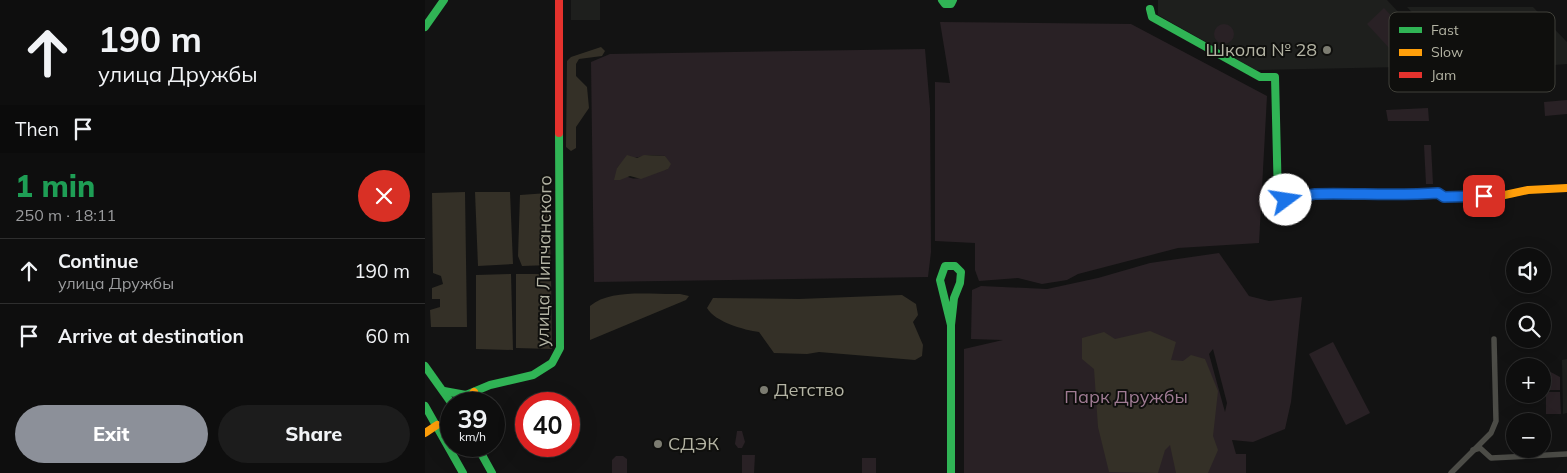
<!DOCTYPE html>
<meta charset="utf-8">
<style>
:root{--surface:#0e0e0e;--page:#1c1c1c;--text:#f1f3f6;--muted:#9b9c9e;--line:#2e2e2e;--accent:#8c9099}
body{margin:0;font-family:Mulish,sans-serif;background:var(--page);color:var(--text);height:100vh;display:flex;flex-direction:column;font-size:19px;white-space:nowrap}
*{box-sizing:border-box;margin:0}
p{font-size:16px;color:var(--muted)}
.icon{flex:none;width:28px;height:28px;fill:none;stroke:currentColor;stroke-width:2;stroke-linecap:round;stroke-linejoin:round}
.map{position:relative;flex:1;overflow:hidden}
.side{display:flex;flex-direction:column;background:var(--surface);width:425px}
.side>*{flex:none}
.guide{background:#0e0e0e;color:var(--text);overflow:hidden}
.controls{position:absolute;left:1081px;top:248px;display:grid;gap:10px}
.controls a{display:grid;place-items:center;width:45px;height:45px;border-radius:50%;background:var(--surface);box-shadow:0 5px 20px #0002,0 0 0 1px var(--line);font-size:25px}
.speed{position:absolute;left:15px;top:392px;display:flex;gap:10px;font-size:25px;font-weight:700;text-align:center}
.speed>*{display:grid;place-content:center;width:65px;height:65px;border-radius:50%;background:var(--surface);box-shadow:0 5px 20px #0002,0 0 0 1px var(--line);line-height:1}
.speed small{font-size:12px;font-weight:400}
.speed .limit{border:8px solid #d22;background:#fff;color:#111}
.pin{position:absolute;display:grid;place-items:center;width:42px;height:42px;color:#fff;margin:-21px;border-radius:10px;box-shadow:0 2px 8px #0006}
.me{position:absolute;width:55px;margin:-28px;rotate:76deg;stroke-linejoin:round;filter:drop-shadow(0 0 4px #0008)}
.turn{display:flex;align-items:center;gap:18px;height:105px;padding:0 15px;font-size:22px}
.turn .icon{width:65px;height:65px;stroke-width:2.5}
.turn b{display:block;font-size:35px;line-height:42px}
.then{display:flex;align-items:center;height:48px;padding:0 15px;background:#0003;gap:10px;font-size:19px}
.round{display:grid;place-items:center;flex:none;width:52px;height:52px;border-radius:26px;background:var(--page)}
.summary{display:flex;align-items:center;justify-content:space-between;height:85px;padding:0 15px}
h1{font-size:30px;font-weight:800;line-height:38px;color:#1e9e55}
.cta{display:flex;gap:10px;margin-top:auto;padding:10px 15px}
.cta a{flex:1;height:58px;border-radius:30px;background:var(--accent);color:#fff;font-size:20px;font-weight:800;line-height:58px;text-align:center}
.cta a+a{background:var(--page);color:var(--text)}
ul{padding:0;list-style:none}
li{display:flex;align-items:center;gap:15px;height:65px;padding:0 15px;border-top:1px solid var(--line)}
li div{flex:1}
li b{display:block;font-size:19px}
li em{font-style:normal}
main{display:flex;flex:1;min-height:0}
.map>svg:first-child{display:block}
</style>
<main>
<section class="side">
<div class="guide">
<div class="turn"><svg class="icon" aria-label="ahead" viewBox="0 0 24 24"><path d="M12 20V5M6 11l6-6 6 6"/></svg><div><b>190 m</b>улица Дружбы</div></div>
<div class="then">Then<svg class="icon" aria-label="arrive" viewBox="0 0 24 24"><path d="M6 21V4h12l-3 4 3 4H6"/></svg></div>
</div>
<div class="summary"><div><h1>1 min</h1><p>250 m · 18:11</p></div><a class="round" style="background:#d93025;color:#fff"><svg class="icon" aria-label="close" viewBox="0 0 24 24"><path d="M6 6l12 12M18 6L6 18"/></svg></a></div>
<ul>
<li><svg class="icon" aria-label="ahead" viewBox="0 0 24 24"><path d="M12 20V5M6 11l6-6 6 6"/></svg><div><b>Continue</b><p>улица Дружбы</p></div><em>190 m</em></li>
<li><svg class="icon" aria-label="arrive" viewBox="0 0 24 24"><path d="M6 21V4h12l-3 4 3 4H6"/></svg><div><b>Arrive at destination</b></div><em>60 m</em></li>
</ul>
<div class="cta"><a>Exit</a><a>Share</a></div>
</section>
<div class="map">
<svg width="1142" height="473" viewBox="0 0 1142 473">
<rect width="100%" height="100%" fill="#131313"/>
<!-- built -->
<g fill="#1e1f1d">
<rect x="146" y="0" width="29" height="20"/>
<polygon points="733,0 962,0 1024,66 831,70 733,15"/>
<polygon points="982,7 1108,7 1142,42 1142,64 1043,72"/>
<polygon points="1142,359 1142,413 1138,414 1137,360"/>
</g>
<!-- green -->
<g fill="#292125" fill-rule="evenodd">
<polygon points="959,8 983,34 966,50 942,24"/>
<polygon points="515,22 706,24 842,96 834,243 753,248 653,274 642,280 617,284 593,278 554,281 550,270 550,243 510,241 510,82 525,83"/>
<circle cx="799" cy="34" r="10"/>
<path d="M500 49 505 108 506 252 503 277 169 282 166 62 185 54ZM224 155 240 156 243 169C222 171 211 190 192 168L199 160Z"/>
<polygon points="1142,100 1142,114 1120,116 1119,102"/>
<polygon points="1003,108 1004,121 963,121 961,110"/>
<polygon points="999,145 1006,145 1008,184 1001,184"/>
<path d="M794 253 824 296 844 301 877 297 866 402 860 429 828 442 807 440 811 454H821V473H539V349L578 340 546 339 547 290 556 286 622 289 673 278 725 263ZM788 349 802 403 800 412 784 354Z"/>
<polygon points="908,342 945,413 921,425 884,354"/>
<polygon points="1120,369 1135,377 1135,390 1121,390"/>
<polygon points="1121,392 1135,392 1136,414 1121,414"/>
<polygon points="312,431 317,431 320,442 317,448 313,448 310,444"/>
<polygon points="317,455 330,455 329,473 317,473"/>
<polygon points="191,456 198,456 202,459 202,473 187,473 187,460"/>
<rect x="437" y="458" width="14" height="15"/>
</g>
<!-- water -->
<g fill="#343027">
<polygon points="176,47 180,51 177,56 154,59 151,64 151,76 162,87 164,108 151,127 151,148 146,151 141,147 142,61 146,57"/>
<polygon points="202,155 212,158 219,155 240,156 246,164 243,169 216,179 205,176 195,180 189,180 192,168"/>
<polygon points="40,192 42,327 6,327 5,310 15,307 15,299 7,299 7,288 18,284 16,276 8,273 7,193"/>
<polygon points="50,192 85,192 88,264 53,266"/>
<polygon points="123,193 126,265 97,266 93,256 95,195"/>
<polygon points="86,274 88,350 51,349 51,275"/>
<polygon points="91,274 126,274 127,349 91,348"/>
<path d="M255 294 264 296 261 300 165 340V306C186 288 228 295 255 294Z"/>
<path d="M477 295 491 304 493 315 488 322 498 345 497 356 490 360 394 352 382 354 349 353 334 332C319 330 290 322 282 308L288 298 374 299Z"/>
<polygon points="725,331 751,342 746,360 758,361 766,355 780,359 793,391 788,436 793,450 783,473 751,473 745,445 740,450 733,473 684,472 673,427 669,369 657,359 657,338 679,332 690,339"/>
</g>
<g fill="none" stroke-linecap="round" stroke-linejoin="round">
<!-- street -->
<g stroke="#4c4c47" stroke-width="5.5">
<polyline points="1048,450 1055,448 1066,458 1142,454"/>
<polyline points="1026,473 1066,433 1071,421 1069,339"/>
</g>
<!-- fast -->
<g stroke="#30b455" stroke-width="8">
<polyline points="517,0 520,4 526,4 528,0"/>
<polyline points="725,9 727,17 835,77 850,77 853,200 873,200 883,195 950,194"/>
<polyline points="0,27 19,0"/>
<polyline points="526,325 529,298 535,283 536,272 530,266 520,266 515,280 526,325 526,473"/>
<polyline points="0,366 27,404"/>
<polyline points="19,391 41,395 65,385 108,375 127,363 135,348 134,133"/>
<polyline points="0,406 38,473"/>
<polyline points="52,446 67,473"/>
</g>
<!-- slow -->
<g stroke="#ff9f0a" stroke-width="8">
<polyline points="950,194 1013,193 1019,197 1075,196 1103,190 1142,188"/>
<polyline points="40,404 49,392"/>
<polyline points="0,433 12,425"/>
</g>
<!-- jam -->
<polyline stroke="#e5322d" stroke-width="8" points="134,0 134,133"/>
</g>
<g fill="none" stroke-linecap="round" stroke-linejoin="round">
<defs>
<path id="route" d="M861 200C875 201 879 195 890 194 931 193 972 196 1013 193L1019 197 1059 196"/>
</defs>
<!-- route casing -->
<use href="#route" stroke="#114b97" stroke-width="12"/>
<!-- route -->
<use href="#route" stroke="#1a73e8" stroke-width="9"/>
</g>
<!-- markers -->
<g fill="#7c7c71" stroke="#0f0f0d" stroke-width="2">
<circle cx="902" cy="50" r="5"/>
<circle cx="339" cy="390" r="5"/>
<circle cx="233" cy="444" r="5"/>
</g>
<g text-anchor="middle" stroke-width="4" stroke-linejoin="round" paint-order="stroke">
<!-- poi labels -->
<g font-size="18" fill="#b4b4a4" stroke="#0f0f0d" text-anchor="start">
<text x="892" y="56" text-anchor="end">Школа № 28</text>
<text x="349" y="396">Детство</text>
<text x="243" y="450">СДЭК</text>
</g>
<!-- street labels -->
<g font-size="18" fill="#b4b4a4" stroke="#0f0f0d">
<text transform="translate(119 261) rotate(-89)" y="6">улица Липчанского</text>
</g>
<!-- park labels -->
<g font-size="18" fill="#9f7b93" stroke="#0f0f0d">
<text x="701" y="403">Парк Дружбы</text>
</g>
</g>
<!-- legend -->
<rect x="964" y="12" width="166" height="80" rx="8" fill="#0f0f0d" stroke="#41413a" stroke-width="1"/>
<rect x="974" y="27" width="23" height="6" fill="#30b455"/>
<rect x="974" y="49" width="23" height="7" fill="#ff9f0a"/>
<rect x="974" y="72" width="23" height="6" fill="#e5322d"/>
<g font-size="14" fill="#b4b4a4">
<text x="1006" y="35">Fast</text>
<text x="1006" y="57">Slow</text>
<text x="1006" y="80">Jam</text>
</g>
</svg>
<div class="controls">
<a><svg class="icon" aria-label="sound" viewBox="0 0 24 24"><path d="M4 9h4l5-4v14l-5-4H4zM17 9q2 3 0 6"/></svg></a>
<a><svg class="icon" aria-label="search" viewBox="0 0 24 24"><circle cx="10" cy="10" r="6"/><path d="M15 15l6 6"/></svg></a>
<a>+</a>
<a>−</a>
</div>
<div class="speed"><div>39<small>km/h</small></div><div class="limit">40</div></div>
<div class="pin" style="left:1059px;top:196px;background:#d93025"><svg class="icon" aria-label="arrive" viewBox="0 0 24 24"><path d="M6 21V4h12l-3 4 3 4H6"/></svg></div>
<svg class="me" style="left:861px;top:200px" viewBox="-20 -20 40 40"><circle r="19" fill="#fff"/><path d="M0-13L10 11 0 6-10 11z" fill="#1a73e8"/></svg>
</div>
</main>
